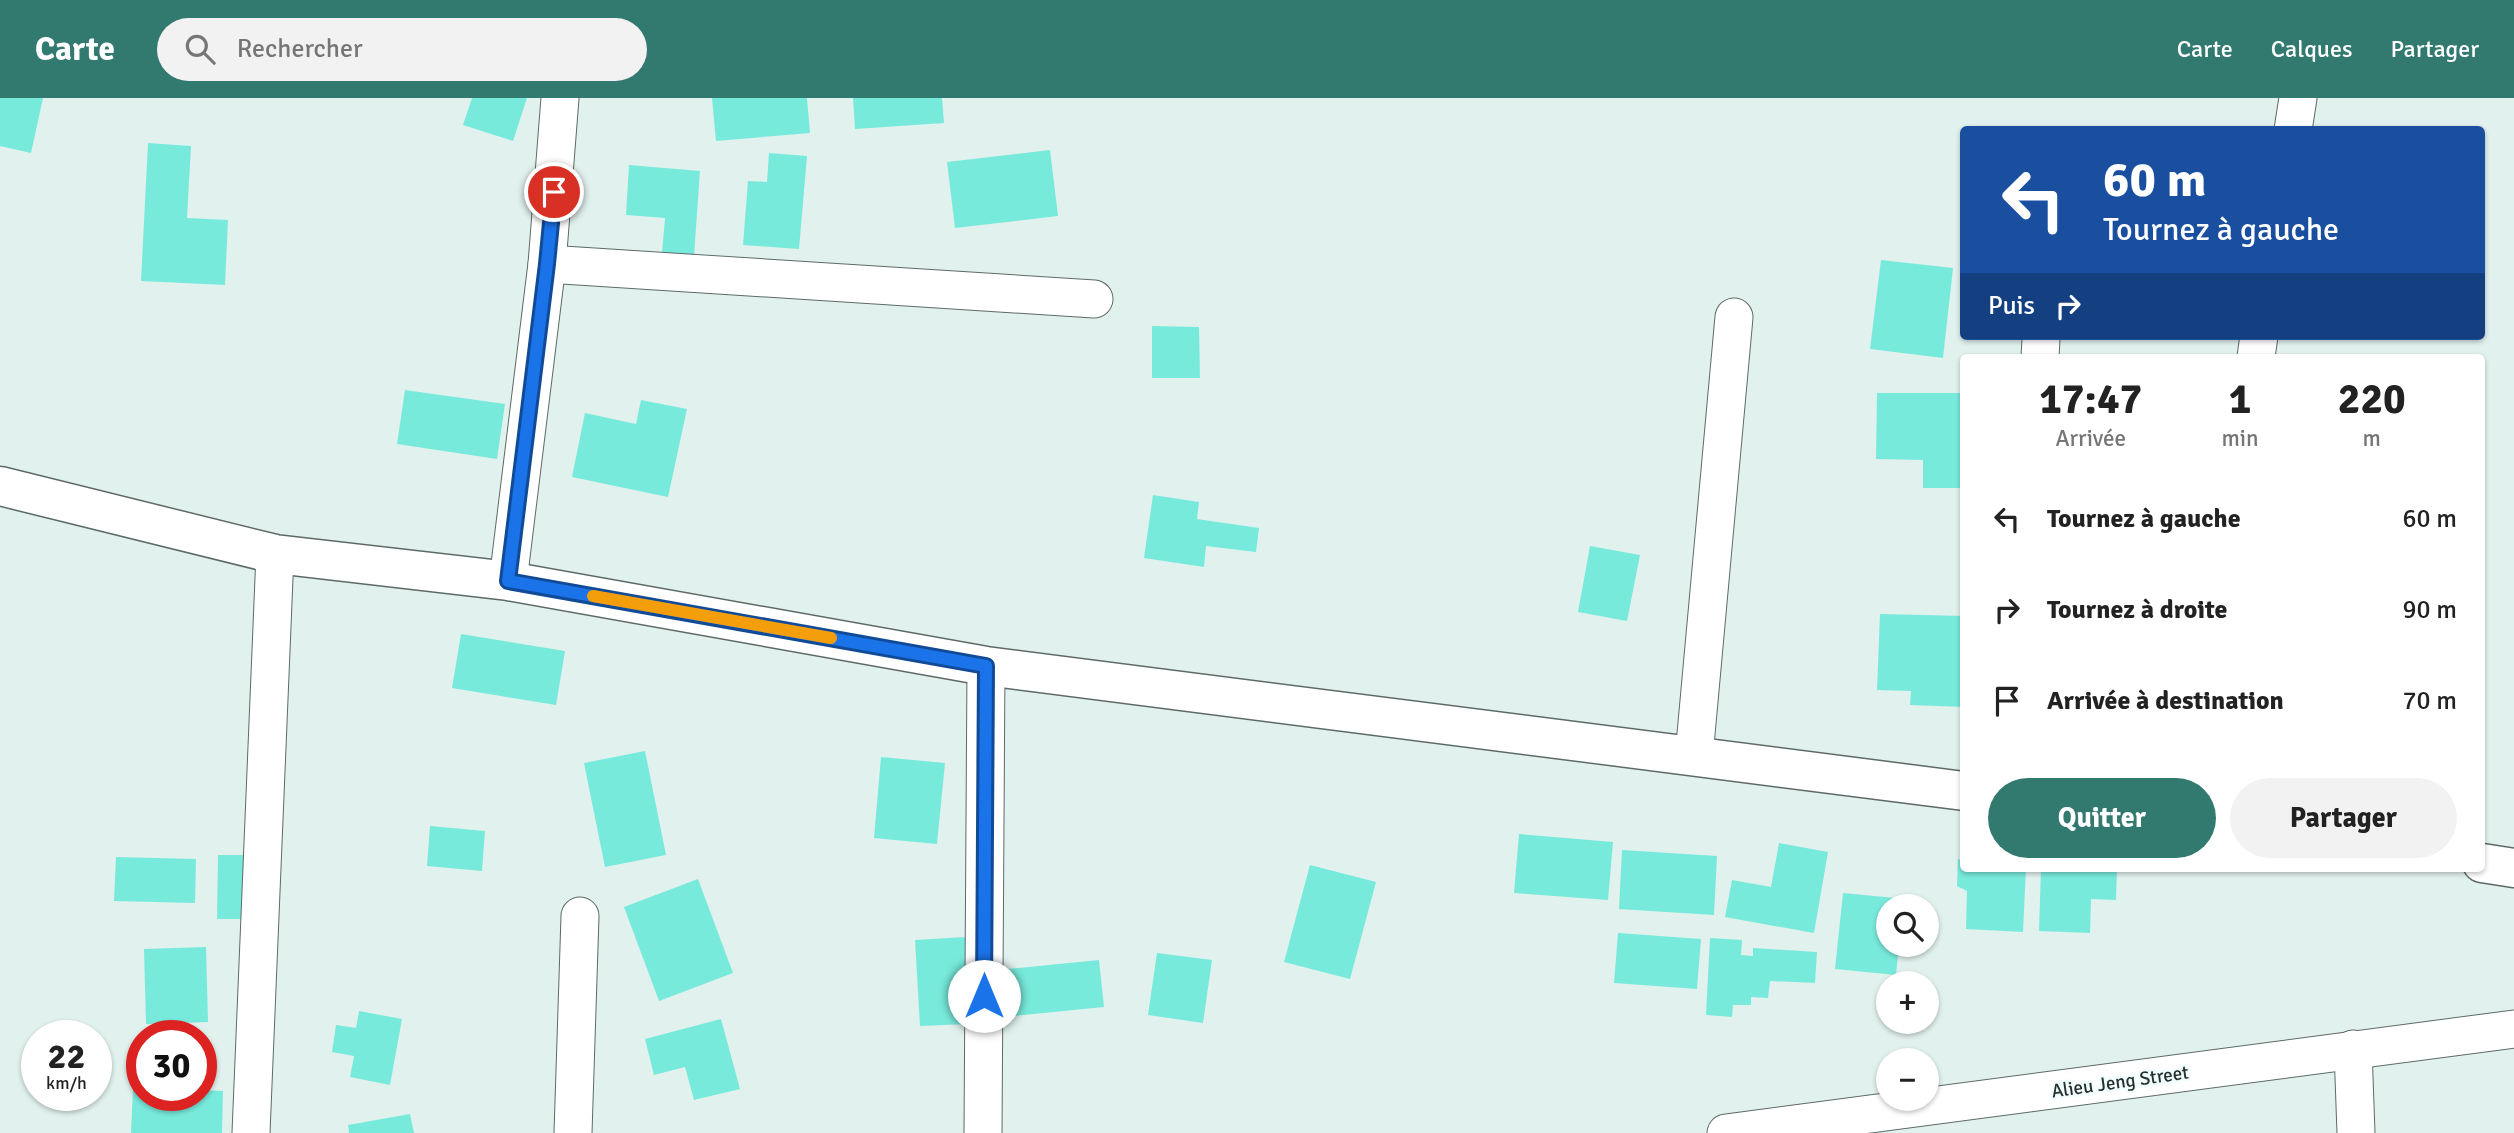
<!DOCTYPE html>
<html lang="fr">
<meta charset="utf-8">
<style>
:root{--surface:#fff;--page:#f2f2f2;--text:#222;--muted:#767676;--accent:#327970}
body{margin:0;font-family:Signika,sans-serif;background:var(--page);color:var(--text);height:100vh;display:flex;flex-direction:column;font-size:26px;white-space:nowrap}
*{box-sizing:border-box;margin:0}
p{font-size:23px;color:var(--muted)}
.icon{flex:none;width:38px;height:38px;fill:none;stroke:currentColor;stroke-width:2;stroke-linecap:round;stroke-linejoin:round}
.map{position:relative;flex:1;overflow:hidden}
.drawer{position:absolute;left:1960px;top:256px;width:525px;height:518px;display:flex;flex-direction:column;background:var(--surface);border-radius:7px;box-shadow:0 2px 5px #0004}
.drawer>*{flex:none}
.guide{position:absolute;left:1960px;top:28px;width:525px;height:214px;border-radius:7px;box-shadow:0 2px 5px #0004;background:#1a4fa0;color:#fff;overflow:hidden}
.tools{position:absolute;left:1876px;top:796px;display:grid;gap:14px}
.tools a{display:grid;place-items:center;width:63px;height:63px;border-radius:50%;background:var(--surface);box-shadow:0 2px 5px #0004;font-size:35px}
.speed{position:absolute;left:21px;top:922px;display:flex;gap:14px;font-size:35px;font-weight:700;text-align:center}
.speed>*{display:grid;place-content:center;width:91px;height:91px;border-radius:50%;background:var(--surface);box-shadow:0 2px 5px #0004;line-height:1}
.speed small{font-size:18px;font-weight:400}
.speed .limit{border:10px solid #d22;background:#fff;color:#111}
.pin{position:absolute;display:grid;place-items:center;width:60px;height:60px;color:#fff;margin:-30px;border:4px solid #fff;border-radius:50%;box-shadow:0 2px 7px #0007}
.me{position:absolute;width:77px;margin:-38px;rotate:0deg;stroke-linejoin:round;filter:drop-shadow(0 0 5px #0008)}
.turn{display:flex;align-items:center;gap:24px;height:147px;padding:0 28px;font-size:32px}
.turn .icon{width:91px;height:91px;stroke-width:2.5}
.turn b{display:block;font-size:49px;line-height:60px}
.then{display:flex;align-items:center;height:66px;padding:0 28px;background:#0003;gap:14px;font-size:26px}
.eta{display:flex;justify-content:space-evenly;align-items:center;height:119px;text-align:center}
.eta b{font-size:42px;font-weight:800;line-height:49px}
.cta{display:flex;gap:14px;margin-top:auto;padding:14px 28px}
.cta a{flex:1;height:80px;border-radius:42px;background:var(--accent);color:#fff;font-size:28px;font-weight:800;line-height:80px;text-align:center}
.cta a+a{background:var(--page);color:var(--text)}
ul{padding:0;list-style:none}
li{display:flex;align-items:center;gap:21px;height:91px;padding:0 28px}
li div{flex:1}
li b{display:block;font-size:26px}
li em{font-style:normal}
header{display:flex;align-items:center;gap:42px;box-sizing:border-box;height:98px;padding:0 35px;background:var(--accent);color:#fff}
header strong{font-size:33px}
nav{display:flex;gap:38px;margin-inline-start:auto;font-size:24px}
.search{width:490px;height:63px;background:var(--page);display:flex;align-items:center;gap:18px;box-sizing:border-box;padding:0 24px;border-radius:38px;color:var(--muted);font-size:26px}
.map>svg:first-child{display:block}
</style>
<header>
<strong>Carte</strong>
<div class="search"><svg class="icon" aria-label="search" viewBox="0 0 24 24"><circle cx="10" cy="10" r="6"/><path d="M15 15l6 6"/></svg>Rechercher</div>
<nav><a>Carte</a><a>Calques</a><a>Partager</a></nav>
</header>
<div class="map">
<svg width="2514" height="1035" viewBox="0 0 2514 1035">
<rect width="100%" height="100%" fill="#e1f1ee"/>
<!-- building -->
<g fill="#78eadc">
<polygon points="0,0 43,0 31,55 0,48"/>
<polygon points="472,0 527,0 513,43 463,27"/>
<polygon points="712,0 807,0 810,35 716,43"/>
<polygon points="853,0 942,0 944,25 855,31"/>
<polygon points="148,45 191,48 187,120 228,122 225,187 141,183"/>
<polygon points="1050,52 1058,118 955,130 947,64"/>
<polygon points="769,55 807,58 799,151 743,147 748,83 767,84"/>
<polygon points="629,67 700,73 694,158 662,155 665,120 626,117"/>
<polygon points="1881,162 1953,170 1943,260 1870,251"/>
<polygon points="1152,228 1199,229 1200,280 1152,280"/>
<polygon points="405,292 505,306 497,361 397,346"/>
<polygon points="1877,295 1964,295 1964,390 1923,390 1923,362 1876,361"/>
<polygon points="641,302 687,311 668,399 572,379 585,315 636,326"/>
<polygon points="1153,397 1199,404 1197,421 1259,430 1256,454 1206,448 1204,469 1144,460"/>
<polygon points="1590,448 1640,457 1627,523 1578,514"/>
<polygon points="1880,516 1964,518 1964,609 1910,607 1911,593 1877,592"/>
<polygon points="461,536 565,553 556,607 452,590"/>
<polygon points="645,653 666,757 605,769 584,665"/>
<polygon points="881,659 945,665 937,746 874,740"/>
<polygon points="430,728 485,733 482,773 427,768"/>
<polygon points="1519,736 1613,744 1608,802 1514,795"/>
<polygon points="1779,745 1828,754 1814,835 1725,819 1732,782 1771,789"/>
<polygon points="1622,752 1717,758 1714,817 1619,811"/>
<polygon points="218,757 259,757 258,821 217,821"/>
<polygon points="116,759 196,761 195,805 114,803"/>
<polygon points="1958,761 1964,762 1964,770 2026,770 2023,834 1966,831 1967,793 1957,788"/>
<polygon points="1310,767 1376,784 1350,881 1284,864"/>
<polygon points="2041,770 2117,770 2116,802 2091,801 2090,835 2039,833"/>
<polygon points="698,781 733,875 659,903 624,809"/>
<polygon points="1843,795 1905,801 1904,808 1888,808 1888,847 1899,847 1896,877 1835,871"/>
<polygon points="1618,835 1701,841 1697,891 1614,885"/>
<polygon points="965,839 969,926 920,928 915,842"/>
<polygon points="1710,840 1742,842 1741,857 1753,858 1753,850 1817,854 1815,885 1770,883 1768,900 1751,899 1751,907 1733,907 1732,919 1706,917"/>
<polygon points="206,849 208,924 146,926 144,851"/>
<polygon points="1157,855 1212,862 1203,925 1148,917"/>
<polygon points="1099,862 1104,909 1013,918 1008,871"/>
<polygon points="359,913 402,921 390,987 350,979 354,958 332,954 336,927 356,930"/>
<polygon points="721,921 740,991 694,1002 685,969 654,977 645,941"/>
<polygon points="133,990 142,990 142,998 201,998 201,992 223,993 222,1035 131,1035"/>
<polygon points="410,1016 414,1035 349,1035 348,1027"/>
</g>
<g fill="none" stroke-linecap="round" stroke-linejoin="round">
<defs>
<g id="street">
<polyline points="2293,32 2298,0"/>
<polyline points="547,166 1094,201"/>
<polyline points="2040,259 2041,241"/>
<polyline points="2256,259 2259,238"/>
<polyline points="508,483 547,166 560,0"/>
<polyline points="1694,658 1734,219"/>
<polyline points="2353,951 2356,1035"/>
<polyline points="251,1035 275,456"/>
<polyline points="573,1035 580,818"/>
<polyline points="983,1035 986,568"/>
<polyline points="1726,1035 2514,931"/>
</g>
<g id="secondary">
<polyline points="0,388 275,456 508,483 986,568 1964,693"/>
<polyline points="2482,765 2514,770"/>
</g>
</defs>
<!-- street casing -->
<use href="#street" stroke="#5d6a68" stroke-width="39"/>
<!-- secondary casing -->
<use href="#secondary" stroke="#5d6a68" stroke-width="41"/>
<!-- street -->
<use href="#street" stroke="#fff" stroke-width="37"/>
<!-- secondary -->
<use href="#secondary" stroke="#fff" stroke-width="38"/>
</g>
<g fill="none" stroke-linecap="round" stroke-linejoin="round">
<defs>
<polyline id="route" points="554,94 547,166 508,483 986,568 984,898"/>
</defs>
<!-- route casing -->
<use href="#route" stroke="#114b97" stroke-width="18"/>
<!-- route -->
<use href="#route" stroke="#1a73e8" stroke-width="12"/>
<!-- slow -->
<polyline stroke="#f59e0b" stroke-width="12" points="593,498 831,540"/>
</g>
<g text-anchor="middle" stroke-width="5" stroke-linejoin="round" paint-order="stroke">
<!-- street labels -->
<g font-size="19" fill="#292f2e" stroke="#effefc">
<text transform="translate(2120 983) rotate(-8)" y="7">Alieu Jeng Street</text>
</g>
</g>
</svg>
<div class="tools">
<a><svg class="icon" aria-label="search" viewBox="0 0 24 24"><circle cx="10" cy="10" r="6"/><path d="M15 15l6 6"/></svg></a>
<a>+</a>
<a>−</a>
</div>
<div class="speed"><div>22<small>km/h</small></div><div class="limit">30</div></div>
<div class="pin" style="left:554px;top:94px;background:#d93025"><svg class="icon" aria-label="arrive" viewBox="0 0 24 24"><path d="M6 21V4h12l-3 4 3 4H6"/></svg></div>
<svg class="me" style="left:984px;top:898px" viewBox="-20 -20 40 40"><circle r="19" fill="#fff"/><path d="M0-13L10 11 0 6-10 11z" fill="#1a73e8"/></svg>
<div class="guide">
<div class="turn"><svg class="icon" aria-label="left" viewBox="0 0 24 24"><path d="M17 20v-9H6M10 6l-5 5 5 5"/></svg><div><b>60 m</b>Tournez à gauche</div></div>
<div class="then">Puis<svg class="icon" aria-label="right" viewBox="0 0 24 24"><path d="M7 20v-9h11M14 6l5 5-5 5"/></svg></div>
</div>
<section class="drawer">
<div class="eta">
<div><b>17:47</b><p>Arrivée</p></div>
<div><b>1</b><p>min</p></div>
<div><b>220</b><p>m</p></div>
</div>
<ul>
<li><svg class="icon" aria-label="left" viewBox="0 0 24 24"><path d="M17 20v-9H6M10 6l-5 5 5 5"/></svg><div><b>Tournez à gauche</b></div><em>60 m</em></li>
<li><svg class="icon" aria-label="right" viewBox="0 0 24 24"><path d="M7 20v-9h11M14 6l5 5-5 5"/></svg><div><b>Tournez à droite</b></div><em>90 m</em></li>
<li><svg class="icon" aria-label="arrive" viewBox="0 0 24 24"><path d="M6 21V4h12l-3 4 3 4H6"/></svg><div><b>Arrivée à destination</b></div><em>70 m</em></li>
</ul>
<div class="cta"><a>Quitter</a><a>Partager</a></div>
</section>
</div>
